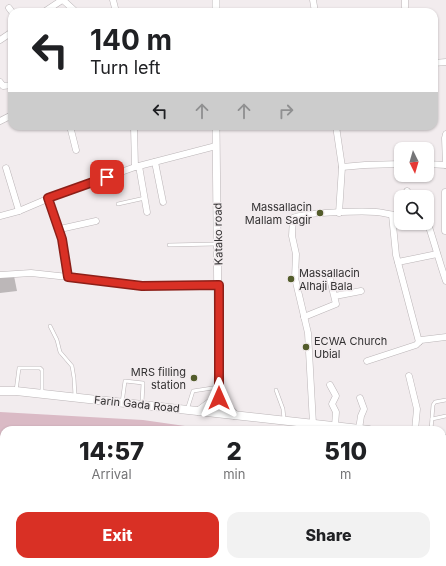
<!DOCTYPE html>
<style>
:root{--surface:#fff;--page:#f2f2f2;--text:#202124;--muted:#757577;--accent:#d93025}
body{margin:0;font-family:Inter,sans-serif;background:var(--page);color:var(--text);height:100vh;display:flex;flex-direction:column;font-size:15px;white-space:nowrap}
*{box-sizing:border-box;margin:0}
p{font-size:13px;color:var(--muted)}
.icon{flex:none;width:22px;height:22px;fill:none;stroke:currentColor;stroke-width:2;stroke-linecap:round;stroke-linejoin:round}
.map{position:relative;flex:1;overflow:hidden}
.sheet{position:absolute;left:0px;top:426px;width:446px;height:140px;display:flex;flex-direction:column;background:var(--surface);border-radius:12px 12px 0 0;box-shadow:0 1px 3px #0004}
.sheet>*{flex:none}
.banner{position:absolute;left:8px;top:8px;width:430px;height:122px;border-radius:12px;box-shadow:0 1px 3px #0004;background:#fff;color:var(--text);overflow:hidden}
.needle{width:26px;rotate:175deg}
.tools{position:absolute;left:394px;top:142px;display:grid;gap:8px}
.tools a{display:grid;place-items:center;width:40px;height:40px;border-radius:8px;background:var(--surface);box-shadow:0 1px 3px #0004;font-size:20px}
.pin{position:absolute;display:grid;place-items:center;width:34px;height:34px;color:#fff;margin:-17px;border-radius:8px;box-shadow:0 2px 6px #0006}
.me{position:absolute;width:44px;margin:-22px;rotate:0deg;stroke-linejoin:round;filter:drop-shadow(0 0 3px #0008)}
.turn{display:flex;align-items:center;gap:14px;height:84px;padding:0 16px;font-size:18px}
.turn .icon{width:52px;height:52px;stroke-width:2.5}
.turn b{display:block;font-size:28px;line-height:34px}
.lanes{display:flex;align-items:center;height:38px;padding:0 16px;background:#0003;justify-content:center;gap:20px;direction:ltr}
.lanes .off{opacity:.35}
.eta{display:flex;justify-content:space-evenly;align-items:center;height:68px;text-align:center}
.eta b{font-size:24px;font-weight:800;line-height:28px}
.primary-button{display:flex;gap:8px;margin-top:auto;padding:8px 16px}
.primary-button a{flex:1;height:46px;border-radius:12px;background:var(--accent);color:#fff;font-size:16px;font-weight:800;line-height:46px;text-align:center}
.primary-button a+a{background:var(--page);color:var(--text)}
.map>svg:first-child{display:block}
</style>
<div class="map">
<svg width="446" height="566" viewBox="0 0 446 566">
<rect width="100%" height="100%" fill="#f2ecee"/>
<!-- green -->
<g fill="#dabac5">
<polygon points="0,412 143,420 213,430 4,430 4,469 0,469"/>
<polygon points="442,453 446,456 446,491 442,490"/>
</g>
<!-- building -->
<polygon fill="#bcb7b8" points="14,276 17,291 0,293 0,278"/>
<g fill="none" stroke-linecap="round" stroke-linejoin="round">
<defs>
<g id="service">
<polyline points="118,204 145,198"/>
<polyline points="169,245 216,244"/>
<polyline points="50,326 57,340 60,352 72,366 74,378 75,396"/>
<polyline points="276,390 283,409 284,419"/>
<polyline points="16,391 19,368 40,368 42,370 42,392"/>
<polyline points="122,403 125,381 143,383 142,403"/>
<polyline points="187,410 193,391 219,387"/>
<polyline points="432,419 446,416"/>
<polyline points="431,430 433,405 435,402 446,400"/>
<polyline points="0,474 4,474"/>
<polyline points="442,496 446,497"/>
<polyline points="251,562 251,566"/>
<polyline points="334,566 334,562"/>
</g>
<g id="minor">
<polyline points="63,0 76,12"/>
<polyline points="113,0 116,12"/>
<polyline points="313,0 315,12"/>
<polyline points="405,7 405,0"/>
<polyline points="9,8 12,12"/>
<polyline points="44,12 62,0"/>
<polyline points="0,40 12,32"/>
<polyline points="434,63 446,62"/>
<polyline points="0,82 3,86 12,85"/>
<polyline points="0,121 12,115"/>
<polyline points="70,126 76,150"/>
<polyline points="336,126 342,167 339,213"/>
<polyline points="134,127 135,167"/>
<polyline points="155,162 163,202"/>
<polyline points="427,164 446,165"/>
<polyline points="446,165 445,138 446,134"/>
<polyline points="139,166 147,212"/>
<polyline points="342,167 365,165 401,164"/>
<polyline points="6,168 19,211"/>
<polyline points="445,192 445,231"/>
<polyline points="406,197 407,191"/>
<polyline points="48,198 62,239 68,277"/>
<polyline points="392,215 396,255 419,342"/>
<polyline points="0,216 19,211 52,197 135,167 216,146"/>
<path d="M427 221C434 241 439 261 446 281"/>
<polyline points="60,229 96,221"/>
<polyline points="398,262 437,254"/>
<polyline points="0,275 31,273 142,285 219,285"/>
<polyline points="335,296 361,291"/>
<polyline points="304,317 336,304 330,279"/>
<polyline points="367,361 416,345 421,340 446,337"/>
<polyline points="409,376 417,409 415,430"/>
<polyline points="330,385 336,396 332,404 336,412 335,426"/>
<path d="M313 424 308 333 295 278 296 254 292 236 293 218C302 212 364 211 376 212 385 213 393 215 401 216"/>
<polyline points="359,429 361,416 364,409 360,398"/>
<polyline points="0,550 4,552"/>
<polyline points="21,562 28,566"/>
</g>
<g id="tertiary">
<polyline points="216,0 216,12"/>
<polyline points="216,126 219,413"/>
</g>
<g id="secondary">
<polyline points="0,391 16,391 369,430"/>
<polyline points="219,399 235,415"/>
<polyline points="199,411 211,402 219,394"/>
<polyline points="442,438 446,439"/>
</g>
</defs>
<!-- service casing -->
<use href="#service" stroke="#bbb5b7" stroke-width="4"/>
<!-- minor casing -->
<use href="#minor" stroke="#bbb5b7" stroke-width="7"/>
<!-- tertiary casing -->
<use href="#tertiary" stroke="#bbb5b7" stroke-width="8"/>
<!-- secondary casing -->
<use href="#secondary" stroke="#bbb5b7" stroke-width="9"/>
<!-- service -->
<use href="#service" stroke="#fff" stroke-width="3"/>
<!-- minor -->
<use href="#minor" stroke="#fff" stroke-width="6"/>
<!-- tertiary -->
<use href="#tertiary" stroke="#fff" stroke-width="7"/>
<!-- secondary -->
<use href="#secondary" stroke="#fff" stroke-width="8"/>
</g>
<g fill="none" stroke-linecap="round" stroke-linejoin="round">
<defs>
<polyline id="route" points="107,177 48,198 62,239 68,277 142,286 219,285 219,398"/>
</defs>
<!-- route casing -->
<use href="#route" stroke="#8d1f18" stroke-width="10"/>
<!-- route -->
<use href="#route" stroke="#d93025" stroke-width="7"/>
</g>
<!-- markers -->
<g fill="#535c2b" stroke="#f2ecee" stroke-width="1.5">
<circle cx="320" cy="213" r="4"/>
<circle cx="291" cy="279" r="4"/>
<circle cx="306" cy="347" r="4"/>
<circle cx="194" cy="378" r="4"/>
</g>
<g text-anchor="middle" stroke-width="3" stroke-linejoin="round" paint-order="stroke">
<!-- poi labels -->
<g font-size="11" fill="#333132" stroke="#f2ecee" text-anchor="end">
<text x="312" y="211">Massallacin<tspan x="312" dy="13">Mallam Sagir</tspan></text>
<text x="299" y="277" text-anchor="start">Massallacin<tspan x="299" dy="13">Alhaji Bala</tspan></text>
<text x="314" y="345" text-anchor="start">ECWA Church<tspan x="314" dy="13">Ubial</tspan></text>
<text x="186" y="376">MRS filling<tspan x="186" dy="13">station</tspan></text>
</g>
<!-- street labels -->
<g font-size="11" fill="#333132" stroke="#f2ecee">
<text transform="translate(218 234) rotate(-91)" y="4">Katako road</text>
<text transform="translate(137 404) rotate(6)" y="4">Farin Gada Road</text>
</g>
</g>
</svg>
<div class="tools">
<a><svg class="needle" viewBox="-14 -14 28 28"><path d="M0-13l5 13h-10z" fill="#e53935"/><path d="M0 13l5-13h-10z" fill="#757577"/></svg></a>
<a><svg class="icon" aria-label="search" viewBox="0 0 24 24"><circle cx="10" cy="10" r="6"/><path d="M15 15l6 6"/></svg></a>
</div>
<div class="pin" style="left:107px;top:177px;background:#d93025"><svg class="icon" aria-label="arrive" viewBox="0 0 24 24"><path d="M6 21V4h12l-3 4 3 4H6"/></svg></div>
<svg class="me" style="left:219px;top:398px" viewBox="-20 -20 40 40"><path d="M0-17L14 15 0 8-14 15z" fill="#d93025" stroke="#fff" stroke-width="4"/></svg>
<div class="banner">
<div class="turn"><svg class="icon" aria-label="left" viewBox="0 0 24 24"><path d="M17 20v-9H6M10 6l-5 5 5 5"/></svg><div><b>140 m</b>Turn left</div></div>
<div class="lanes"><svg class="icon" aria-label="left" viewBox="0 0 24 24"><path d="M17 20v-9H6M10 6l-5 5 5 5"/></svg><svg class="icon off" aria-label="ahead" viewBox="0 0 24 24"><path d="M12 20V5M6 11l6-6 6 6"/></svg><svg class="icon off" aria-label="ahead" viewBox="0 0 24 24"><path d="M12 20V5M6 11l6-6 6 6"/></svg><svg class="icon off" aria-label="right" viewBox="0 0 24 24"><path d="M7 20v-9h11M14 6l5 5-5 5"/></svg></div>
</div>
<section class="sheet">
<div class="eta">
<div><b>14:57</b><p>Arrival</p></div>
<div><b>2</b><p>min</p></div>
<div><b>510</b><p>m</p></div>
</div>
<div class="primary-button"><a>Exit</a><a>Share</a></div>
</section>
</div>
